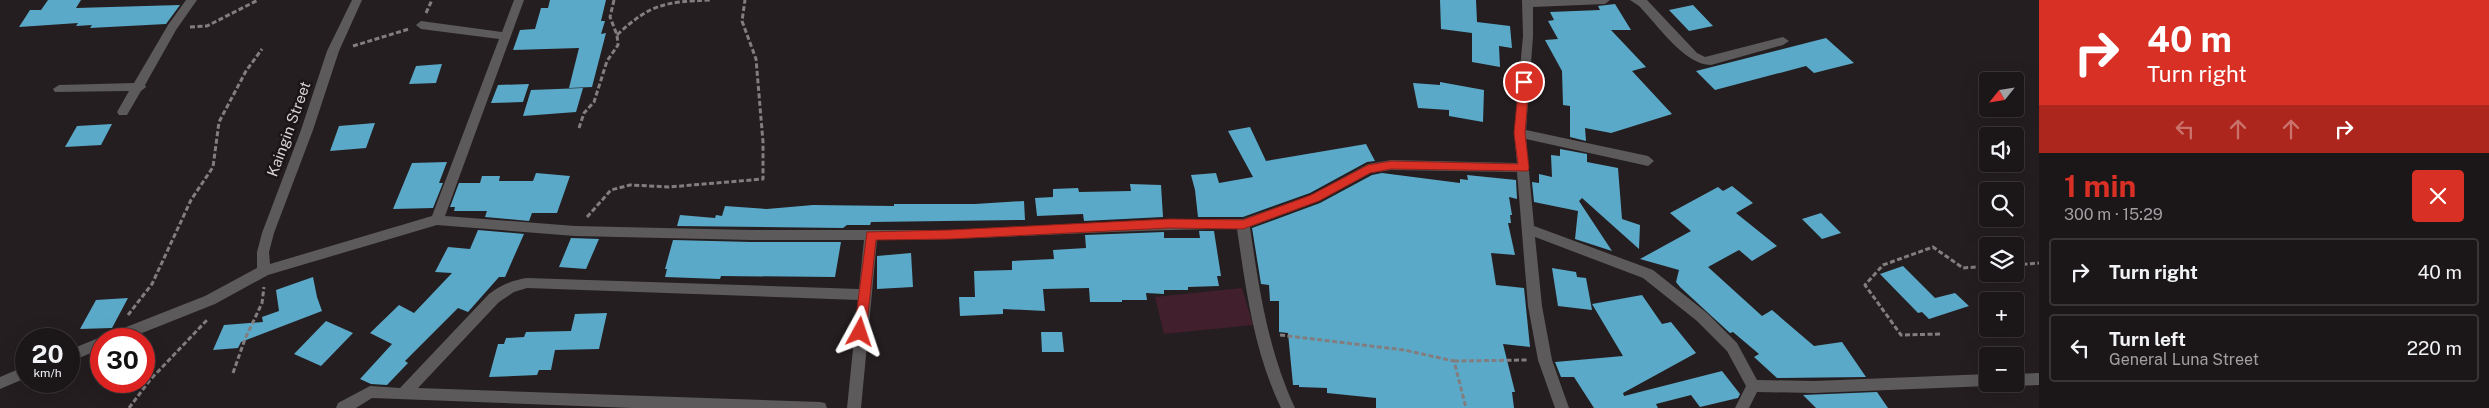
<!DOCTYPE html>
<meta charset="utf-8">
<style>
:root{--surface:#1b1618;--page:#241f21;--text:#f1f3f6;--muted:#a09fa2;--line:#393537;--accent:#d93025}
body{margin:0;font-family:"Public Sans",sans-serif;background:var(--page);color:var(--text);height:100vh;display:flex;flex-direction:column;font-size:19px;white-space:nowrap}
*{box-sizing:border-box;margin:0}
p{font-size:16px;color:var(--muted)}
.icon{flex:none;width:28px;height:28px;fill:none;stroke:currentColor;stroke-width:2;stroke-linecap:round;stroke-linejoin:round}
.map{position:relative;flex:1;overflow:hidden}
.side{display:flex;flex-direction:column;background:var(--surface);width:450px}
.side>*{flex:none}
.banner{background:#d93025;color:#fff;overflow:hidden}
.needle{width:32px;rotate:240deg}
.tools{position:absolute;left:1979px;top:72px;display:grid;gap:10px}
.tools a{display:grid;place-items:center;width:45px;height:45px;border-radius:5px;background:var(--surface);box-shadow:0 5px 20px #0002,0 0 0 1px var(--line);font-size:25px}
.speed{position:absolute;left:15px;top:328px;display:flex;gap:10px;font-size:25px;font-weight:700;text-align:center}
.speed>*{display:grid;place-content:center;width:65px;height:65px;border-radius:50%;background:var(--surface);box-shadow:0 5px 20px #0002,0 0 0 1px var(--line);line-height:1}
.speed small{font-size:12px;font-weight:400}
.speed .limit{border:8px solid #d22;background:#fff;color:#111}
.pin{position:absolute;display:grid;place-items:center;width:42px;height:42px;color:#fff;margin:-21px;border:2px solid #fff;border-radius:50%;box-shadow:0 1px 5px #0007}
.me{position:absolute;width:55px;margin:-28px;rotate:5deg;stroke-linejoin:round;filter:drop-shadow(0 0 4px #0008)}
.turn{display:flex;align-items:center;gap:18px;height:105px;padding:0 25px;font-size:22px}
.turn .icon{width:65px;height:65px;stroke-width:2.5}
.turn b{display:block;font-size:35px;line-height:42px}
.lanes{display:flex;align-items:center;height:48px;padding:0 25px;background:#0003;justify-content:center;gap:25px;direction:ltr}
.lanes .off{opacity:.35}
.round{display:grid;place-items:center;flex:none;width:52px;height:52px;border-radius:5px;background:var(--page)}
.head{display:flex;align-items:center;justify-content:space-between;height:85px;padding:0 25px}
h1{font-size:30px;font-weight:700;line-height:38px;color:var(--accent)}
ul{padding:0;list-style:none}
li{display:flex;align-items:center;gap:15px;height:68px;margin:0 10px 8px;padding:0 15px;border:2px solid var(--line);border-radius:5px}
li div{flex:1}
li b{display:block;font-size:19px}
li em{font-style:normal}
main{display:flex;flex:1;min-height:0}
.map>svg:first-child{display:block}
</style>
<main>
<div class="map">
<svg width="2039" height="408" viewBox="0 0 2039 408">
<rect width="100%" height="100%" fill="#241e20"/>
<!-- green -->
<polygon fill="#411f2c" points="1242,288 1253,325 1164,334 1155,297"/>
<!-- building -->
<g fill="#5ba9c8">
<polygon points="48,0 81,0 76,8 180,5 166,24 90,28 92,25 76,26 78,23 19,27 30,10 41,10"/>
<polygon points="550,0 606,0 601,21 605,21 601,34 606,33 592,87 569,88 579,48 513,50 520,30 535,29 541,8 548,8"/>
<polygon points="1440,0 1476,0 1477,22 1510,26 1512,48 1499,46 1500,67 1472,62 1472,33 1441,29"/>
<polygon points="1615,4 1631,30 1611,30 1646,67 1632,71 1672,114 1611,133 1585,128 1586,141 1570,137 1570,106 1563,105 1562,71 1545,40 1558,39 1548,21 1554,20 1550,12 1600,10 1598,6"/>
<polygon points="1693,5 1713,26 1689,31 1669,10"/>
<polygon points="1826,38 1854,63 1814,73 1806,66 1715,90 1696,71"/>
<polygon points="442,64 436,83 409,84 416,66"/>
<polygon points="1440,82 1484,90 1483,122 1449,116 1449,110 1418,108 1413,83 1440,85"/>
<polygon points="529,84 523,102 491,103 498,85"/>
<polygon points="583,88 576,112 523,116 531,90"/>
<polygon points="375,123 366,148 330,151 339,126"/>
<polygon points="112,124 101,145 65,147 77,126"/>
<polygon points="1250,127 1266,161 1366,144 1375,161 1367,162 1310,193 1243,217 1198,217 1195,190 1191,175 1216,173 1219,183 1253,177 1228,131"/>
<polygon points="1560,149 1587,154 1587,162 1618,168 1622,219 1640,225 1639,249 1582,198 1579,201 1612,251 1575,239 1578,211 1534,202 1532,182 1539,183 1539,174 1552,177 1551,155 1560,156"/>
<polygon points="447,162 439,183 443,183 433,208 393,209 412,163"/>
<polygon points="536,173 570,176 557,213 532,213 529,221 485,217 487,211 454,211 455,207 450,207 459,183 480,183 482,176 500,176 499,181 533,181"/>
<polygon points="1382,173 1460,183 1460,179 1468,180 1467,175 1516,180 1517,199 1509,197 1512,215 1510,215 1511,223 1508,223 1515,255 1491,253 1496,285 1524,288 1530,347 1503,344 1515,392 1512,392 1514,408 1376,408 1376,398 1327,393 1327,388 1299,387 1299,385 1293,385 1288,333 1279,332 1279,301 1270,301 1269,285 1261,284 1252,228 1320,203 1372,175"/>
<polygon points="1130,184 1161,185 1163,217 1084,221 1083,214 1037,216 1035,198 1053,197 1053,189 1078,188 1079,192 1131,191"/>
<polygon points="1732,186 1753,203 1736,213 1777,246 1752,261 1739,250 1708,267 1762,316 1772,310 1814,346 1842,342 1866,377 1777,378 1754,357 1759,354 1733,332 1730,333 1680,287 1676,282 1679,270 1640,259 1691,231 1670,213 1718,187 1723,191"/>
<polygon points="1024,201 1025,220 871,222 870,225 847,225 843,228 677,226 680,215 715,218 716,215 722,216 725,206 767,209 813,205 894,206 894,204 975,204"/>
<polygon points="1821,213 1841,233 1822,239 1802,219"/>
<polygon points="478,230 524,234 505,277 499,277 468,312 458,308 405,361 408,363 387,385 371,384 360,379 392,344 370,333 399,305 414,313 452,273 435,272 448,247 470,249"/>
<polygon points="1199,231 1214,231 1221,276 1217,276 1219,286 1188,287 1188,290 1164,290 1164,294 1146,293 1147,300 1122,300 1122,302 1090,302 1089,288 1043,289 1045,311 1003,309 1003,314 960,316 959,297 975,297 974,271 1012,270 1012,261 1054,259 1053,250 1086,248 1085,235 1164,232 1164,238 1200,238"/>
<polygon points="571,238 599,239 586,269 559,267"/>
<polygon points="673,240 751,242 841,242 835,277 721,276 720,279 665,277 667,269 665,269"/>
<polygon points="911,253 913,287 877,289 877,256"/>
<polygon points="1903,266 1935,298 1955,293 1969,306 1929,319 1922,312 1918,313 1880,274"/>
<polygon points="1552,268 1576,272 1577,277 1586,278 1592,310 1558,306"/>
<polygon points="313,277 317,297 322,311 241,342 238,348 213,350 224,325 263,322 262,317 279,311 276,290"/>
<polygon points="1642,295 1662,324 1671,322 1696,353 1623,393 1624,396 1722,371 1740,394 1738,398 1700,407 1691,395 1656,404 1658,408 1594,408 1574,377 1561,377 1555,362 1623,356 1592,304"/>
<polygon points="128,298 112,328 80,329 96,300"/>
<polygon points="607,313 599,349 555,350 551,370 539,370 537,375 489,377 498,344 504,344 506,338 524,337 526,332 571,331 575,314"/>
<polygon points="326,321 353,333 321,366 294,354"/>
<polygon points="1041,332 1062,332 1064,352 1042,352"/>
<polygon points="1877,392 1888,408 1816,408 1803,395"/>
</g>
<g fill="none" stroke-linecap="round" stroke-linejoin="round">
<!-- path -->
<g stroke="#827d7e" stroke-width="3" stroke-dasharray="5 2.5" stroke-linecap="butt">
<polyline points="426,13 432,0"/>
<polyline points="190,27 207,26 258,0"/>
<path d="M617 35C651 3 666 2 710 0"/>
<polyline points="353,46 409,29"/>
<polyline points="579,128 584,113 594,102 607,61 618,45 617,35 610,17 614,0"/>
<polyline points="587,217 611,190 630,185 669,187 763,179 763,142 756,59 742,21 745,0"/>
<polyline points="2015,265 2039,263"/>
<polyline points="128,315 152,284 191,200 213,167 219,122 246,71 262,49"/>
<polyline points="1940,334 1901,335 1865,285 1883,265 1933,247 1963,268 1988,266"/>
<polyline points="1280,335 1404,350 1454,361 1466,408"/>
<polyline points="1454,361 1528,360"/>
<polyline points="233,373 245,339 262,303 264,287"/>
<polyline points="129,408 150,380 207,320"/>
</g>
<!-- minor -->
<g fill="#5d5a5b" fill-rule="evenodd">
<polygon points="186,0 197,0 176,30 145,85 146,87 141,91 127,115 119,115 117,112 129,91 55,92 53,89 59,85 134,83 168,25"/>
<path d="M352 0H362L339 51 313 130 274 233 269 252 270 264 432 216 499 39 421 29 416 25 421 21 502 32 514 0H524L445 216 575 226 751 230H950L1169 219H1243L1311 195 1368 164 1391 160 1517 163 1514 133 1523 36 1522 0H1610L1605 4 1533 7V36L1526 130 1648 156 1654 161 1648 166 1526 139 1534 226 1653 270 1707 313 1737 343 1757 380 1814 381 1988 374V384H1993L1988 386 1814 393 1757 392 1749 408H1735L1746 386 1727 351 1697 321 1643 278 1535 237 1542 306 1552 360 1569 408H1555L1538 360 1528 306 1517 172 1391 170 1371 173 1319 201 1250 227C1259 289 1268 350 1295 408H1281C1254 352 1246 290 1237 229 1117 229 997 240 877 240L861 408H847L858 300 527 288 514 292 499 302 418 388 820 402 825 403 827 408H632L372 398 356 408H336L338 403 370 386 400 388 489 294C500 285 513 280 527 278L859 289 864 240H751L575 236 437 225 268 275 215 304 127 339H101V349L69 362V350L101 337 104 338 106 335 205 296 257 268V252L262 233 301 130 327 51Z"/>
<path d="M1630 0H1647L1697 53 1705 57 1783 37 1789 41 1783 45 1711 65C1684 65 1657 24 1639 6Z"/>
<polygon points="26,366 26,378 0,389 0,377"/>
<polygon points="2039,373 2039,385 2015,386 2010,384 2015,384 2015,374"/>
</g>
</g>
<!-- route -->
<polygon fill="#d93025" stroke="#8d1f18" points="1524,79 1529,82 1525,133 1529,168 1528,171 1391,169 1370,173 1319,201 1243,229 1169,228 950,239 876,240 866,332 860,338 854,332 867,232 950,230 1169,219 1243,220 1311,195 1368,165 1391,161 1518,164 1514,133 1519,82"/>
<g text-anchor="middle" stroke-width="5" stroke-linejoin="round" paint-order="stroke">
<!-- street labels -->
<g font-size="15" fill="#d5d1d2" stroke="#1b1517">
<text transform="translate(289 129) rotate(-70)" y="5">Kaingin Street</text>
</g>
</g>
</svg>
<div class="tools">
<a><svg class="needle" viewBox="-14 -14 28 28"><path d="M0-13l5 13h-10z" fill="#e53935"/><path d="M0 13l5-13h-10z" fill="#a09fa2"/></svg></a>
<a><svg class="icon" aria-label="sound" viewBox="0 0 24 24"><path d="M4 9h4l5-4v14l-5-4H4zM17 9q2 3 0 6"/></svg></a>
<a><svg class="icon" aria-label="search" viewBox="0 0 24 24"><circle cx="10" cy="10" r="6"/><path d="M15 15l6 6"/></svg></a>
<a><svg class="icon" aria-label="layers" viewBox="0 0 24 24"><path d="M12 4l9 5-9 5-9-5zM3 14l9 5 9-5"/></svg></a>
<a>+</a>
<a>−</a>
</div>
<div class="speed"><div>20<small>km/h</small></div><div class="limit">30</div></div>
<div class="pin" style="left:1524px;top:82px;background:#d93025"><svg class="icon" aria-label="arrive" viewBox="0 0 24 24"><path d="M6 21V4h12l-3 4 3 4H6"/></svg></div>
<svg class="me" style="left:860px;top:332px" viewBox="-20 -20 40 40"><path d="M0-17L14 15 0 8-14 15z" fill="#d93025" stroke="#fff" stroke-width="4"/></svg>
</div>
<section class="side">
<div class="banner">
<div class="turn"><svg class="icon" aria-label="right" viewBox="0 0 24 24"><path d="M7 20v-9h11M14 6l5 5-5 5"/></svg><div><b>40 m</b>Turn right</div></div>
<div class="lanes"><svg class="icon off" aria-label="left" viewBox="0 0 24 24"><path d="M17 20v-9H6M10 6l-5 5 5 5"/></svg><svg class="icon off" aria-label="ahead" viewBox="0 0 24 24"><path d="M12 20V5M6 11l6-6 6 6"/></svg><svg class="icon off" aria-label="ahead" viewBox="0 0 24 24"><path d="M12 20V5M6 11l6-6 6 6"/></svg><svg class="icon" aria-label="right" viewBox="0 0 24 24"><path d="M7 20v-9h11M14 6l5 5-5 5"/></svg></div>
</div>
<div class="head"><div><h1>1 min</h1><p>300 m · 15:29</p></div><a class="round" style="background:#d93025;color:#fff"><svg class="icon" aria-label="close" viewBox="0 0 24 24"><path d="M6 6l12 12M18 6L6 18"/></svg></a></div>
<ul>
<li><svg class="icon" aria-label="right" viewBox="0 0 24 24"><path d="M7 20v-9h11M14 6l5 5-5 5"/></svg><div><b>Turn right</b></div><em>40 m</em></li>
<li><svg class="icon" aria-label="left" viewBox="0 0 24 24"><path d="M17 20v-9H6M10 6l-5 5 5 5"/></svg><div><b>Turn left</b><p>General Luna Street</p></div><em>220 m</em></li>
</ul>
</section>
</main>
